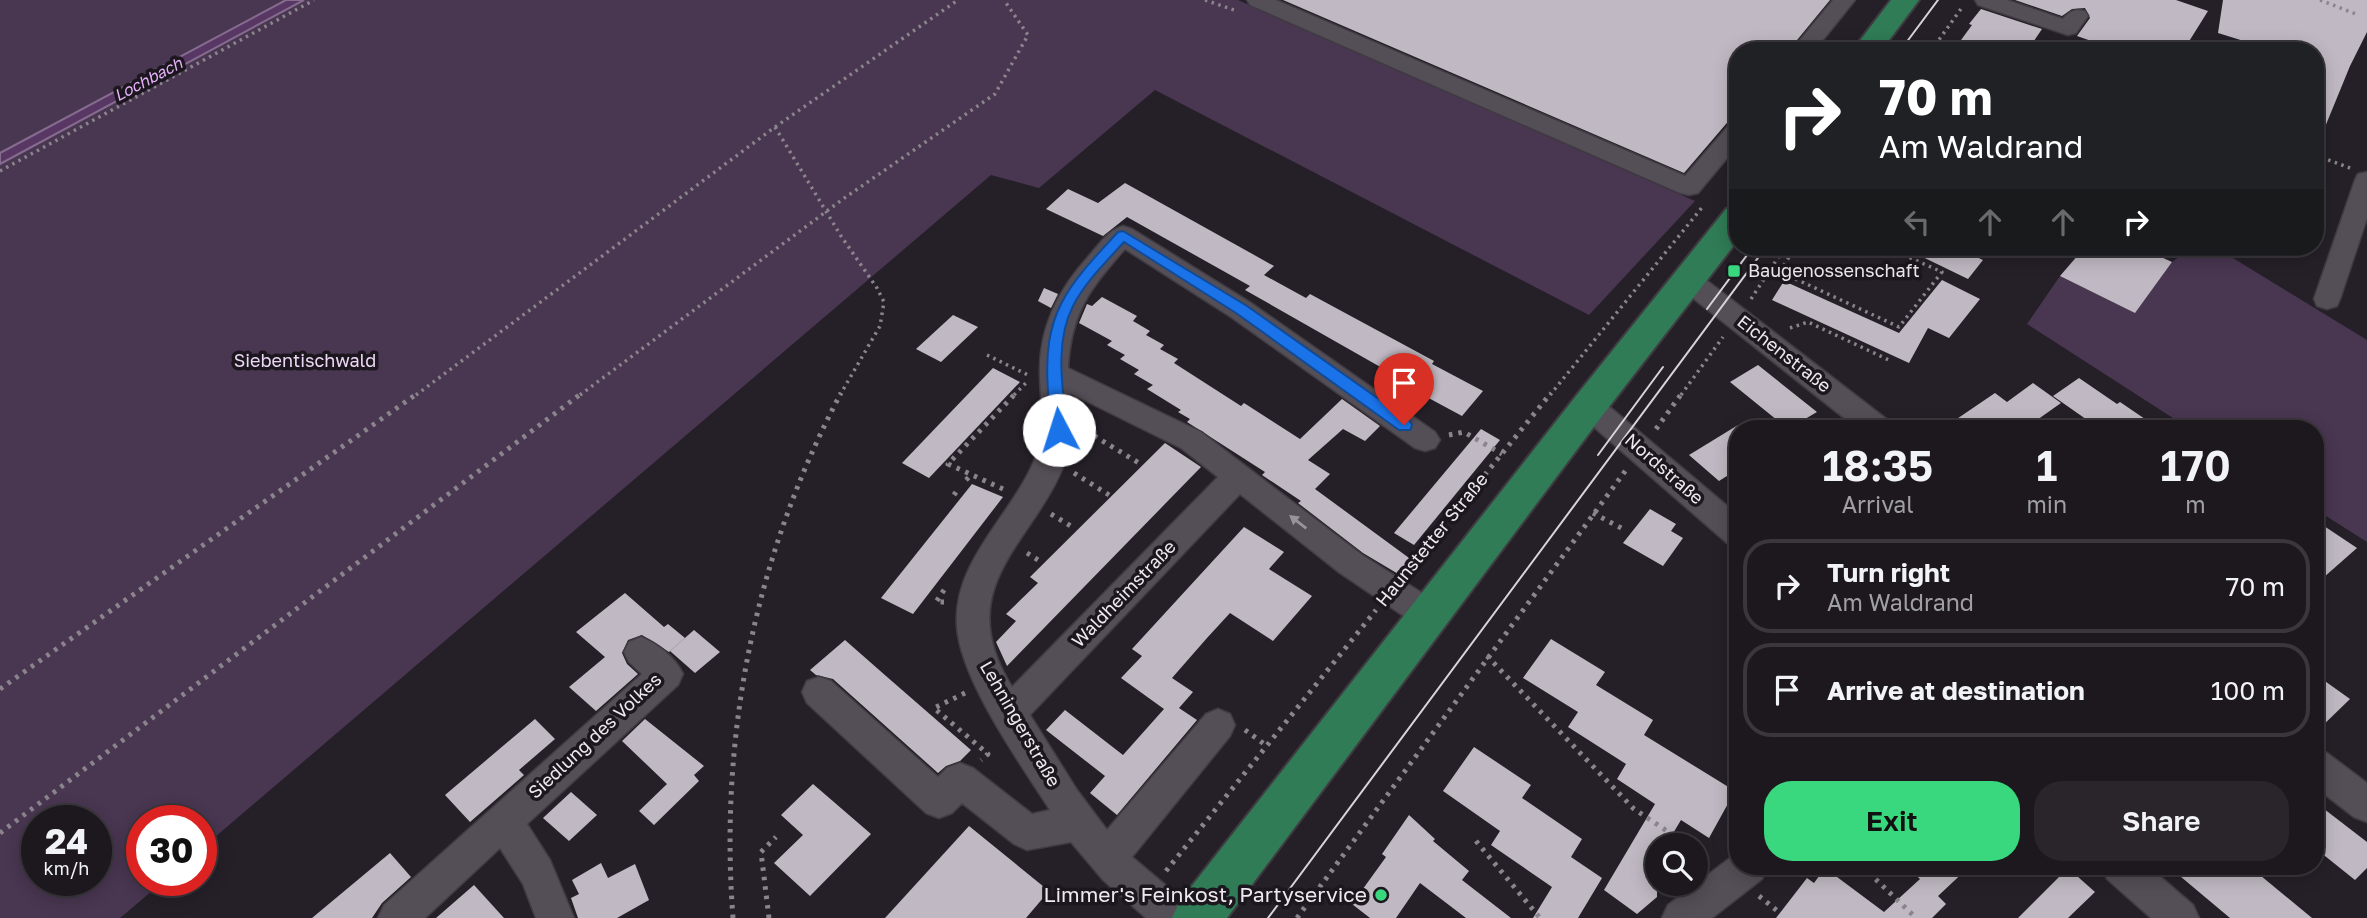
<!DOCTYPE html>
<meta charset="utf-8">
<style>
:root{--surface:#1c181e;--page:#29252b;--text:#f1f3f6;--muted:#a0a0a4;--line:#3a373c;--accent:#39d87f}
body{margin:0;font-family:"Golos Text",sans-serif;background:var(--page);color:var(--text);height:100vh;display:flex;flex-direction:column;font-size:26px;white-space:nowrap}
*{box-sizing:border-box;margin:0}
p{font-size:23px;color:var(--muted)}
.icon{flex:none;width:38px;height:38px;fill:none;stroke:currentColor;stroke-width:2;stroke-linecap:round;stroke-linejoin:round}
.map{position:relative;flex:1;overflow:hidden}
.side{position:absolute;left:1729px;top:420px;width:595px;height:455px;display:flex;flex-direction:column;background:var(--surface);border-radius:28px;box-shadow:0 4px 18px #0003,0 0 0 2px var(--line)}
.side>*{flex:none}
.top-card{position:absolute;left:1729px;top:42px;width:595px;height:214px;border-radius:28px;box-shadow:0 4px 18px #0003,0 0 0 2px var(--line);background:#202124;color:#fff;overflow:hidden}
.fabs{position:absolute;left:1645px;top:833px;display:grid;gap:14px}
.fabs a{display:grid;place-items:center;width:63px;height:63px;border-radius:50%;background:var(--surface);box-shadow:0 4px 18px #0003,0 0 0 2px var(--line);font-size:35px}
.speed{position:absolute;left:21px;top:805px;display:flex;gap:14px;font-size:35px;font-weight:700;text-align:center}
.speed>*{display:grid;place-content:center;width:91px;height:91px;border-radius:50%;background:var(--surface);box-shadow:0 4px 18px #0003,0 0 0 2px var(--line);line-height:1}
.speed small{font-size:18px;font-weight:400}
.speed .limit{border:10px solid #d22;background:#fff;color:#111}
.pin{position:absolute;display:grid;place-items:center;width:60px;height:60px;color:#fff;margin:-72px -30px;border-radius:50% 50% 50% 0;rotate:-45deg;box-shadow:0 0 7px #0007}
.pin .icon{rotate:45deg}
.me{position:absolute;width:77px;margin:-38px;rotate:355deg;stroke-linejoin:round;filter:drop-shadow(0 0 5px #0008)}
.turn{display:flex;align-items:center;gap:24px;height:147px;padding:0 35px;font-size:32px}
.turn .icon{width:91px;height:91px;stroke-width:2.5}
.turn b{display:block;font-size:49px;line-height:60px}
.lanes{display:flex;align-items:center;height:66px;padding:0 35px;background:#0003;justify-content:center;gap:35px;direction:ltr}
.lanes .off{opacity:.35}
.eta{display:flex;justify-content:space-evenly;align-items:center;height:119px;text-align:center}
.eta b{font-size:42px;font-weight:600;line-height:49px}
.button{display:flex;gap:14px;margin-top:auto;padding:14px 35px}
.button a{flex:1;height:80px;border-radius:28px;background:var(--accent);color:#111;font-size:28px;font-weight:600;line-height:80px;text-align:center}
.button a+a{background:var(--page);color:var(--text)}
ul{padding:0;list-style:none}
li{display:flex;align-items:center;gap:21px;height:94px;margin:0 14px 10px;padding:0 21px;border:4px solid var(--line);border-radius:28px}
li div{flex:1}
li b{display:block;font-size:26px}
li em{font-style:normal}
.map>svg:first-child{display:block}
</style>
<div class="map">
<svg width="2367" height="918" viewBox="0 0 2367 918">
<rect width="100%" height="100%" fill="#252028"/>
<!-- green -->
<g fill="#493651" fill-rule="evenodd">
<polygon points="0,0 286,0 0,153"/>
<path d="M304 0H1238L1695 201 1589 315 1155 90 1039 188 991 175 201 849V821H142V880H165L120 918H0V164ZM37 821H96V880H37Z"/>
<polygon points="2193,247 2215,247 2367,340 2367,542 2315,509 2315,429 2190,429 2027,324 2060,276 2135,312 2172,262"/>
</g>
<!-- water -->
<polygon fill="#583765" stroke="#856c8e" stroke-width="2" points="286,0 304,0 0,164 0,153"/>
<!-- building -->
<g fill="#c0b9c3">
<polygon points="1283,0 1830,0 1788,51 1738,51 1738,110 1684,173"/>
<polygon points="2015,0 2176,0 2208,11 2183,51 2120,51 2077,36 2090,18 2085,8 2072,9 2062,16"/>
<polygon points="2223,0 2367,0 2367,32 2350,66 2316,149 2315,51 2276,51 2218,33"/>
<polygon points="1981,9 2042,29 2027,51 1953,51 1972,25 1969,24"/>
<polygon points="1125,183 1274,266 1264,275 1306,298 1310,294 1434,361 1432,364 1483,391 1462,416 1410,388 1412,385 1245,290 1250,286 1127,217 1103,236 1046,209 1068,189 1098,203"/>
<polygon points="1902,247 1955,247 1983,260 1968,279"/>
<polygon points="2085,247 2139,247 2172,262 2135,313 2060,276"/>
<polygon points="1942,280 1980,299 1949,338 1928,328 1909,363 1772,300 1784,281 1899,333"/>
<polygon points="1044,288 1058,294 1051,308 1038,301"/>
<polygon points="1102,297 1137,316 1133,321 1150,331 1146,335 1164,345 1160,349 1178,359 1174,363 1241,406 1244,403 1300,439 1342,399 1380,426 1365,441 1343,429 1308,460 1330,474 1315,489 1420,566 1410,581 1363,553 1298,503 1301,501 1262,475 1265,472 1187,422 1190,419 1178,412 1181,410 1147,389 1153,385 1134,374 1139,370 1120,359 1125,355 1107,345 1112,341 1079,323 1087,304 1092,306"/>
<polygon points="953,315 978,327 941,362 916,349"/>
<polygon points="1758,365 1788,389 1817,412 1788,429 1730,382"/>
<polygon points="993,368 1020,382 929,478 902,463"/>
<polygon points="2079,378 2117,404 2120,402 2145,419 2125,429 2100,429 2053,396"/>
<polygon points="2033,383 2061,403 2024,429 1942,429 1995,393 2007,402"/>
<polygon points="1738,425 1738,469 1719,481 1689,455"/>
<polygon points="1481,429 1500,440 1414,545 1394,533"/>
<polygon points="1165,443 1201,467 1007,666 996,642 1016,621 1006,614 1038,583 1030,577"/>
<polygon points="972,484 1003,497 913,614 881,598"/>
<polygon points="1650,509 1676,524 1671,531 1683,538 1663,566 1623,543"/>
<polygon points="2315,520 2357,548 2315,585"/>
<polygon points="1244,527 1284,552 1269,569 1312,596 1273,641 1230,613 1207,638 1172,678 1193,692 1179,708 1197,720 1117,815 1090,793 1105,776 1046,730 1065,710 1123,755 1164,709 1121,678 1142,656 1132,649"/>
<polygon points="625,593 664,627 668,624 685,638 669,652 642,635 628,640 622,653 627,664 638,674 596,711 569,687 605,657 576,632"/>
<polygon points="694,630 720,652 695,673 670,651"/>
<polygon points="1551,639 1605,672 1596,685 1653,720 1644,735 1735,791 1709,838 1681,820 1666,845 1657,845 1657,860 1651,872 1657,876 1657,897 1637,914 1604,890 1655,804 1617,779 1626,764 1568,727 1578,712 1523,678"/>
<polygon points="845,640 886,676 971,750 960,761 946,766 938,773 833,679 816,675 810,670"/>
<polygon points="2315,674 2350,699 2315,733"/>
<polygon points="535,719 555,739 519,770 524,775 470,822 445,795"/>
<polygon points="645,719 704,766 694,775 699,781 654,825 639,811 667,784 622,741"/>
<polygon points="1474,747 1531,785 1522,798 1582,839 1571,857 1602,878 1578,918 1533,918 1552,887 1491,845 1500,831 1443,791"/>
<polygon points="813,784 871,834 810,896 774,863 803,835 781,815"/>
<polygon points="571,792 597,815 569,841 543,818"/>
<polygon points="2315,802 2367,842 2367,868 2355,880 2315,848"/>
<polygon points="1409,815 1435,839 1433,841 1469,871 1462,880 1511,918 1466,918 1420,883 1396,918 1370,918 1352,904 1386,857 1382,854"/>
<polygon points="969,826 1049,891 1026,918 885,918"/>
<polygon points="390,853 411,877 382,903 372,918 312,918"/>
<polygon points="601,863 608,878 635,864 649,900 617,918 578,918 571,898 579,894 572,880"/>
<polygon points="1906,866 1970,866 1938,896 1946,904 1932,918 1776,918 1807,878 1814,883 1825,868 1884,912 1920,879"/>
<polygon points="2168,866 2249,866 2312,918 2230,918"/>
<polygon points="2068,868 2095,892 2068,918 2018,918"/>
<polygon points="474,885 504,918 436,918"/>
</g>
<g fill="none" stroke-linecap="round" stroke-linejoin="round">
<defs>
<g id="minor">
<polygon points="1247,0 1276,0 1685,176 1730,124 1738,122 1738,145 1698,193 1689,195 1680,193 1250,5"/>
<polygon points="1833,0 1855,0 1814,51 1791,51"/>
<path d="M1975 0H2007L2063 19C2070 11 2074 9 2085 11L2088 16 2076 33 2068 35 1978 5Z"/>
<polygon points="2367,172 2367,218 2340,299 2337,306 2327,309 2317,306 2314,299 2355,180 2358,174"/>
<path d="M1123 226 1132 229 1251 303 1435 432 1440 440 1435 448 1425 451 1415 448 1231 317 1125 249C1090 288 1071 313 1068 368L1201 432 1362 555 1441 605 1445 615 1441 625 1429 629 1417 625 1340 573 1240 494 1030 715 1077 790 1107 830 1206 714 1218 709 1230 714 1235 725 1230 736 1132 857 1189 905 1195 918H1146L1103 880 1071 842 1027 850 1014 844 962 803 952 813 939 818 926 813 807 703 802 692 807 681 819 677 831 681 938 777 947 768 960 763 973 768 1032 814 1050 810C1020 763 961 681 957 627 952 562 1011 516 1034 461 1046 431 1041 408 1040 377 1038 331 1057 291 1088 257 1098 246 1108 230 1123 226ZM1070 393 1181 448 1218 477 1012 687C942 575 1055 534 1072 436 1074 422 1072 408 1070 393Z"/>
<polygon points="1688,271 1697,273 1889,421 1893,429 1858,429 1679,287 1675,280 1679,273"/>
<polygon points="1589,395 1599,398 1738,515 1738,547 1727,543 1579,414 1575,406 1579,398"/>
<path d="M641 637C658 644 675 657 683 674L678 685 527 824 550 860 574 918H536L523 884 500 848 425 918H378L384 905 642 674 629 662 624 652 629 642Z"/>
<polygon points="2315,749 2327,753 2367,783 2367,822 2354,817 2315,787"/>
<polygon points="1738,852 1738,866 1767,866 1762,879 1712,918 1662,918 1668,905"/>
<polygon points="2102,866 2148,866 2193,905 2199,918 2151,918 2107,879"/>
</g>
<g id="major">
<polygon points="1891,0 1919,0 1881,51 1852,51"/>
<polygon points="1738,206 1738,240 1602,416 1227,918 1172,918 1180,901 1576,396 1726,209"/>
</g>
</defs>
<!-- minor casing -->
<use href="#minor" stroke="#3f3b41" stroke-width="3"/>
<!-- major casing -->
<use href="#major" stroke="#3f3b41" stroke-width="4"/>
<!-- path-far1 -->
<g stroke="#8a858c" stroke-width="3.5" stroke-dasharray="2.5 4.5" stroke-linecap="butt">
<polyline points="1205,0 1237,11"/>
<polyline points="2320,0 2356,14"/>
<polyline points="1931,51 1963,6"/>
<polyline points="775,127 841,236 877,288 884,302 880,326 840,395"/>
<polyline points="2315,155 2350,168"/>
<polyline points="0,171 314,0"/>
<polyline points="1770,267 1899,327 1942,272 1886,247"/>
<polyline points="1768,278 1780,272 1795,247"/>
<polyline points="1751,299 1785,247"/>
<polyline points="1790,328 1808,322 1891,361"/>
<polyline points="987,355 1028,375"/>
<polyline points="416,395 775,127 958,0"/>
<polyline points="580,395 843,199 995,94 1028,35 1004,0"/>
<polyline points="1014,395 1027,382"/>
<polyline points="1550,395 1704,205"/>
<polyline points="1681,395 1723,337"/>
</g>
<!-- path -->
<g stroke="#8a858c" stroke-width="5" stroke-dasharray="3.5 6" stroke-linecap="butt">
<polyline points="1656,429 1682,393"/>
<polyline points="1086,431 1139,463"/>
<polyline points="1449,435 1464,432 1502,454"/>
<polyline points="1074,473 1109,495"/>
<polyline points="966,480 971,475"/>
<polyline points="1003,489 948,464 1016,393"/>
<polyline points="954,495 956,492"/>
<polyline points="1593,513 1623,529"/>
<polyline points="1051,514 1074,528"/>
<polyline points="1027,553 1038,560"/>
<polyline points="1407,571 1551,393"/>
<polyline points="944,602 936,602 946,587"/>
<polyline points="1487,656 1634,809 1688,845"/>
<polyline points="0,689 418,393"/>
<polyline points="965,693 934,708 988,754 981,760"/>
<polyline points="1245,730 1267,746"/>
<polyline points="0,833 582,393"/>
<polyline points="1476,841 1540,918"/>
<polyline points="1696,850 1710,860"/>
<polyline points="1862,866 1916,918"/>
<polyline points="1166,871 1376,610"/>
<polyline points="1759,896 1780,913"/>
<path d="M733 918C719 736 755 555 841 393"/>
<polyline points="769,918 761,852 776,837"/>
<polyline points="1297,918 1626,470"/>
</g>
<!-- minor -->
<use href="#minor" fill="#544e57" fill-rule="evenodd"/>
<!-- major -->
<use href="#major" fill="#2f7c56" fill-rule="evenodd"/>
<!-- tram -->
<g stroke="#d8d4d9" stroke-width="2">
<polyline points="1900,51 1938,0"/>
<polyline points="1707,309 1753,247"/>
<polyline points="1598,455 1663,367"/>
<polyline points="1268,918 1766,247"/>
</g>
</g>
<!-- one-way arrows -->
<defs><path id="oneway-solid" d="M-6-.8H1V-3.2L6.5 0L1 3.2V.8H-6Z" transform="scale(1.75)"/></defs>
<use fill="#99949b" href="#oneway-solid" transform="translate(1298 522) rotate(-142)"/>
<!-- route -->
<path fill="#1a73e8" stroke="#114b97" stroke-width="2" d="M1123 231 1247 306 1410 421 1412 425 1410 430H1399L1236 313 1124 242C1106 262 1085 282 1073 306 1054 343 1063 390 1067 430L1059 436 1053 434C1047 422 1049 404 1048 391 1042 312 1068 286 1118 232Z"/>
<!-- markers -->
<g fill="#39d87f" stroke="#1c171e" stroke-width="2.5">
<rect x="1727" y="264" width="14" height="14" rx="3.5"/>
<circle cx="1381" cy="895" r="7"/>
</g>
<g text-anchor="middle" stroke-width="7" stroke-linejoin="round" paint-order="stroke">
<!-- far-water labels -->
<g font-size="16" font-style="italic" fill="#e5b1fa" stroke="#1c171e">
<text transform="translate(148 79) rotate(-28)" y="6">Lochbach</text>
</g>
<!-- poi labels -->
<g font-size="18" fill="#ede9ee" stroke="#1c171e" text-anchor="start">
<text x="1748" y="277">Baugenossenschaft</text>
</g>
<!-- street labels -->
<g font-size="18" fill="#ede9ee" stroke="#1c171e">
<text transform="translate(1784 354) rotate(38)" y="6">Eichenstraße</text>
<text transform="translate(1664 469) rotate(41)" y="6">Nordstraße</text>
<text transform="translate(1432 540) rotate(-51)" y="6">Haunstetter Straße</text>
<text transform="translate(1124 594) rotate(-46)" y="6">Waldheimstraße</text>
<text transform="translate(1020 724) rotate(60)" y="6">Lehningerstraße</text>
<text transform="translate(595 736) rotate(-43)" y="6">Siedlung des Volkes</text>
</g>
<!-- park labels -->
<g font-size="18" fill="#ecd7f5" stroke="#1c171e">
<text x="305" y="367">Siebentischwald</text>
</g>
<!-- near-poi labels -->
<g font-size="21" fill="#ede9ee" stroke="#1c171e" text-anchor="end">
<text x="1367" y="902">Limmer's Feinkost, Partyservice</text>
</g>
</g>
</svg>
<div class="fabs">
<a><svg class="icon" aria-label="search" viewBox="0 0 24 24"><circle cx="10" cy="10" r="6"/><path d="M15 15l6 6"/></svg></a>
</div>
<div class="speed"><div>24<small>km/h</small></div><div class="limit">30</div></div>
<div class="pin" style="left:1404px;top:425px;background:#d93025"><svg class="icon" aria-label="arrive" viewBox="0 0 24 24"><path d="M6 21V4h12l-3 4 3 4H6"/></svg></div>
<svg class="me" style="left:1059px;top:430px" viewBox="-20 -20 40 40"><circle r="19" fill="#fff"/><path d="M0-13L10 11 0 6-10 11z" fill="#1a73e8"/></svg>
<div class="top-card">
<div class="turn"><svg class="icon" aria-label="right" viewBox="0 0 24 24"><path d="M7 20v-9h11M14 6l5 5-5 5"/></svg><div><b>70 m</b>Am Waldrand</div></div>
<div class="lanes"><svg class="icon off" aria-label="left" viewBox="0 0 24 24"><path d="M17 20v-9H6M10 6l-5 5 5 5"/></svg><svg class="icon off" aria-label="ahead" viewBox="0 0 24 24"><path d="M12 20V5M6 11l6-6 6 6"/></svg><svg class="icon off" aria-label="ahead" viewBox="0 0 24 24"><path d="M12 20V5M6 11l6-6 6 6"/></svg><svg class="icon" aria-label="right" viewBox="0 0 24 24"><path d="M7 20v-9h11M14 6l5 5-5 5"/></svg></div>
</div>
<section class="side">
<div class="eta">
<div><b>18:35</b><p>Arrival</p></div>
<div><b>1</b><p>min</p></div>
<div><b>170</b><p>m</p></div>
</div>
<ul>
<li><svg class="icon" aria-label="right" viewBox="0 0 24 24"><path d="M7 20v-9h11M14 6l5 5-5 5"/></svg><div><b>Turn right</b><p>Am Waldrand</p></div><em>70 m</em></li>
<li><svg class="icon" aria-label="arrive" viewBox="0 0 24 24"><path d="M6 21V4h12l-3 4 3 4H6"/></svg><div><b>Arrive at destination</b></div><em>100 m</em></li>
</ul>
<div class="button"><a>Exit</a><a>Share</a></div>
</section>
</div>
